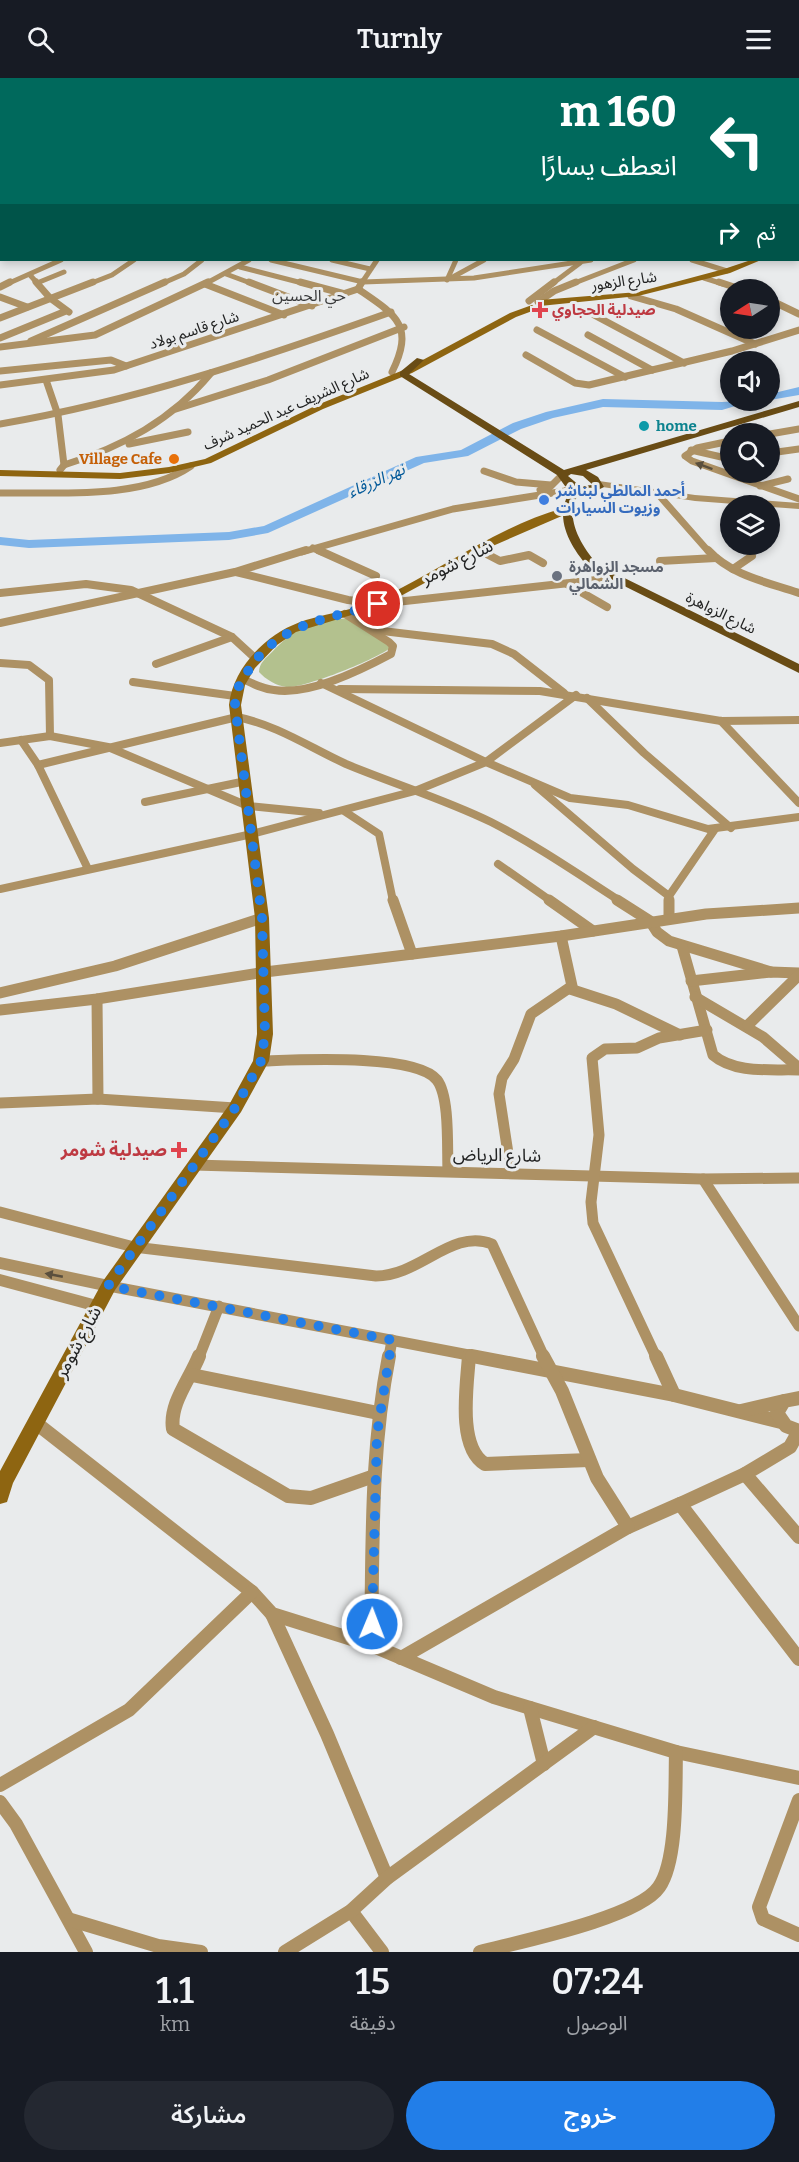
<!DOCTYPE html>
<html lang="ar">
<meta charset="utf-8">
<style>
:root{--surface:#171b24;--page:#242831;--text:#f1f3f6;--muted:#9ea1a6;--accent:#227ee8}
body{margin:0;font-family:Bitter,"Noto Sans Arabic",serif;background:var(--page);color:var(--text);direction:rtl;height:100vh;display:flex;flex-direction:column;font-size:22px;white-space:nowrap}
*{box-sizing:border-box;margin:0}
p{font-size:20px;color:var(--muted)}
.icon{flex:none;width:33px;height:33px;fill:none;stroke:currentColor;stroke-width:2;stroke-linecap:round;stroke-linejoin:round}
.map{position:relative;height:1874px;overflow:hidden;direction:ltr}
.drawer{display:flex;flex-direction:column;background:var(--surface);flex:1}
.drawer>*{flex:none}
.guide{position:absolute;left:0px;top:0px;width:800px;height:183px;box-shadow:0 3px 9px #0003;direction:rtl;background:#00695c;color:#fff;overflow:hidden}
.needle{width:39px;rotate:258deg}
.fabs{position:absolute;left:720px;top:201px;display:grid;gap:12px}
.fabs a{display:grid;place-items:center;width:60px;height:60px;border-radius:50%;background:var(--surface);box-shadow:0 3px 9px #0003;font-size:30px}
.pin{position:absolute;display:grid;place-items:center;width:51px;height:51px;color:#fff;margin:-26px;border:3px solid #fff;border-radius:50%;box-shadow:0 2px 6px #0007}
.me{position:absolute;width:66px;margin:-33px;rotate:1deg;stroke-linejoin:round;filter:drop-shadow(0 0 4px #0008)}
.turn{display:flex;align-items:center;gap:21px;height:126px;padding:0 24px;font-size:27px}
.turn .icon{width:78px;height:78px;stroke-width:2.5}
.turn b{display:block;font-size:42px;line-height:51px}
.then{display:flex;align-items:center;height:57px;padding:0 24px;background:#0003;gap:12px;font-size:22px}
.eta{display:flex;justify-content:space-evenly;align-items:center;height:102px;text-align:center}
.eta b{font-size:36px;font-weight:600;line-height:42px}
.cta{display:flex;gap:12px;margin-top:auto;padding:12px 24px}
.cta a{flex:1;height:69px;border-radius:36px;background:var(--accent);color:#fff;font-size:24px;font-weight:600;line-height:69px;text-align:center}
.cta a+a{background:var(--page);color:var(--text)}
header{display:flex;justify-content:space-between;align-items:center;height:78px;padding:0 24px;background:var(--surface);font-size:27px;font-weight:600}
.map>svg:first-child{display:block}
</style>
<header><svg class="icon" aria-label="menu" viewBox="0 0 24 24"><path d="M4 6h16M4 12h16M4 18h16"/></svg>Turnly<svg class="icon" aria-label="search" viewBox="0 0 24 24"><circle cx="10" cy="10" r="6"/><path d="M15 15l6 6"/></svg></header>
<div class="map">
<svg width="799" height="1874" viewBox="0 0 799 1874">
<rect width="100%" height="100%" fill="#e9ebec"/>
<!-- green -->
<path fill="#b3c18e" d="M349 540 373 552 390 570C377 581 303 611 286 609 277 608 265 601 259 594 259 585 266 580 272 574 298 547 312 544 349 540Z"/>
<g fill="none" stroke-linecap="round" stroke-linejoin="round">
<!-- river -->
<g fill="#7fb4e9" fill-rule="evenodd">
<polygon points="799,309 799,317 770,322 770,316"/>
<polygon points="603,321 722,324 755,322 722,332 603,329 553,340 521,351 468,378 424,385 268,455 229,462 29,470 0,467 0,459 29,462 229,454 264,448 416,379 461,372 513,345 546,334"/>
</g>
<!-- minor-far4 -->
<g stroke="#ad9164" stroke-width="5">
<polyline points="762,1 766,2"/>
<polyline points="350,2 393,0"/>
<polyline points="0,68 2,65"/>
<polyline points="271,182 363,204 474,200 591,182"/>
<polyline points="332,182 370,191"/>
<polyline points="692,182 727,193"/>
<polyline points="240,189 306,206"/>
<polyline points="226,196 253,206"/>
<polyline points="30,197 38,206"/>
<polyline points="451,200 484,182"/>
<polyline points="704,200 723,206"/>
<polyline points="447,202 456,182"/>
<polyline points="37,205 64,194"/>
<polyline points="7,206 61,182"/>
<polyline points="89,206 112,197 134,182"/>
<polyline points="161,206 184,196 202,182"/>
<polyline points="205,206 249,182"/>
<polyline points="361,206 377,182"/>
<polyline points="552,206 580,185"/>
<polyline points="572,206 634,182"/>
</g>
<!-- minor-far3 -->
<g stroke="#ad9164" stroke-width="7">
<polyline points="36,204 50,220 69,234"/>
<polyline points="249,204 312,228"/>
<polyline points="300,204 345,216"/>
<polyline points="719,204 743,212"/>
<polyline points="205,206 284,237"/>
<polyline points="0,209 10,204"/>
<path d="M358 211C396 237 415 247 392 294"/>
<polyline points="631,218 676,231 755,266"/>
<polyline points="0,219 27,229"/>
<polyline points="770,222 799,236"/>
<polyline points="529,223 554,204"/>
<polyline points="538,224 554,213 576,204"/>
<polyline points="594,237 684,285"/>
<polyline points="0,240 93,204"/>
<polyline points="537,252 625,299"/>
<polyline points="588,257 652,292"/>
<polyline points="0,260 66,233"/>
<polyline points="31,263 165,204"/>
<polyline points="0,269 95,257 208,204"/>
<polyline points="526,277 575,305 589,307 732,273 799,252"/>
<polyline points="0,293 111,282 126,288"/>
<polyline points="46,302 58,337 64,387 60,392"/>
<polyline points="0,307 114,292 358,211 362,204"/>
<polyline points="176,331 268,302 404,249"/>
<path d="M0 346C135 323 262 280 391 234"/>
<polyline points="770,356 799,351"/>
<polyline points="730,363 697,370 685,378 692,383 799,421"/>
<polyline points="129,366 188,354"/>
<polyline points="691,372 730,381"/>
<polyline points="770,375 799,371"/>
<path d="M64 387C122 369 172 342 211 295"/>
<polyline points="484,393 516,404 551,407"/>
<polyline points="760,408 788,401"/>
<polyline points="540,412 550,409 562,397"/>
<path d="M0 415C59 414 141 422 191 388"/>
<polyline points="657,415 709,474"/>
<polyline points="745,466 750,474"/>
<polyline points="313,470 322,474"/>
<polyline points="478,472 482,474"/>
<polyline points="302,474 453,431 565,413 573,409"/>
</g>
<!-- minor-far2 -->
<g stroke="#ad9164" stroke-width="8">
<polyline points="318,472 376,498"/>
<polyline points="479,472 500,483 529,477 543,485"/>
<path d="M708 472C732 498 767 504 799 515"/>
<polyline points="660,483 716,480"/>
<polyline points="733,491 752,478 749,472"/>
<polyline points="236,494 348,522 378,526 615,500"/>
<polyline points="567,506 607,529"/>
<polyline points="0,515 86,506 131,512 232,559 256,581"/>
<polyline points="0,545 235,494 306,472"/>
<polyline points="374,552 492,566 514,576 564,615"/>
<polyline points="0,585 29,587 49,602 50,658"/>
<polyline points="156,586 232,559"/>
<path d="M243 601C253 606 263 611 274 612 309 618 361 592 391 576L393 568 389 564 345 536"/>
<polyline points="133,604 235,618"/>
<polyline points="321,605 486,684 570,720 628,727 708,751 799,739"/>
<polyline points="340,611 540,613 721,643 799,642"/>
<polyline points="587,620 644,675 731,750"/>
<polyline points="721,643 799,725"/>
<polyline points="21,662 38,687 88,791"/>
<polyline points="0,665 50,658 108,669 248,728 319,735"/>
<path d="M38 687 237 639C277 647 309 669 346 686 394 706 444 721 491 744 536 767 578 796 620 823"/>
<polyline points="535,707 633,791 669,818"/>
<polyline points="145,724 246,703"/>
<polyline points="344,733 379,756 393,823"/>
<polyline points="498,786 551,823"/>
<polyline points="0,811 252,756 415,713 486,684 576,617"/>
<polyline points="669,823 669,818 715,751"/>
</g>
<!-- minor-far1 -->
<g stroke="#ad9164" stroke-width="11">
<polyline points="393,822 412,876"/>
<polyline points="549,822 593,853"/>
<polyline points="617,822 650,843 657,854 669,863 771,894"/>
<polyline points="669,822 669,841"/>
<path d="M682 868 713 977C735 996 772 991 799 992"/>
<polyline points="691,903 771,894 799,895"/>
<polyline points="570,911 616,926 680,957"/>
<polyline points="0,915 115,888 262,840"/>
<polyline points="695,919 763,959 799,990"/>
<polyline points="97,921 98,1021"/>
<polyline points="0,932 97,921 265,894 561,858 706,836 799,830"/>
<polyline points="748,947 799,897"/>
<path d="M261 983C295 982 416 975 437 1002 450 1019 447 1071 448 1093"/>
<polyline points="0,1025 98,1021 235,1030"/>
<polyline points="194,1087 703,1101 799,1100"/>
<polyline points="511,1095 499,1016 502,1000 514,981 531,936 572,908 561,858"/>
<polyline points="703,1101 799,1248"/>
<path d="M0 1134 134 1169 376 1198C420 1198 452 1150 492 1166L544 1279"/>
<polyline points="109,1208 479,1279"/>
<polyline points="199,1279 219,1228"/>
<polyline points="389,1279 392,1262"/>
<polyline points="656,1279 593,1145 591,1124 599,1057 592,980 605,971 637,970 659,960 707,952"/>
</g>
<!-- minor -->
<g stroke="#ad9164" stroke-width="14">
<path d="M199 1278C190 1301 169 1326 173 1351L288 1418 311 1420 374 1398"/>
<path d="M469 1278C467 1307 457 1369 485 1386L589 1382"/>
<polyline points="472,1278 674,1317 781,1344"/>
<polyline points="656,1278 674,1317"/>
<polyline points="192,1297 378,1335"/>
<polyline points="799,1320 784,1323 777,1335 786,1348 799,1353"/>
<polyline points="741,1333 784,1323"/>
<polyline points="36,1345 252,1514 272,1536 371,1567 494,1619 676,1674 799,1700"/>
<polyline points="799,1353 790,1369 745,1396 799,1459"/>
<polyline points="680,1426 745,1396"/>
<polyline points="628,1449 680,1426 799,1581"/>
<polyline points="272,1536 327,1656 387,1800"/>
<path d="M371 1567C373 1469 370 1375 389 1278"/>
<polyline points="401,1580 628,1449 597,1400 562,1313 543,1278"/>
<polyline points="530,1630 544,1686"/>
<polyline points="0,1707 129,1632 252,1514"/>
<polyline points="799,1722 759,1829 763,1841 799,1857"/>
<polyline points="0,1724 16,1746 86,1874"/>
<polyline points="351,1833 382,1874"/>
<polyline points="71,1842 158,1868 201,1874"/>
<polyline points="285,1874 351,1833 387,1800 594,1649"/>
<path d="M480 1874C518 1864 638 1840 659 1809 678 1782 675 1708 676 1674"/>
</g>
<!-- tertiary -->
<g fill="#ad9164" fill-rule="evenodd">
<polygon points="305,0 311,0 304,2"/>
<rect x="0" y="121" width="2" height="4"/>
<polygon points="599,403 695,417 799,425 799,431 695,423 596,408 596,404"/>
<polygon points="0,1179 109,1202 115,1204 117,1208 115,1212 109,1214 0,1191"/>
<polygon points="0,1196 97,1222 103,1224 105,1228 103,1232 97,1234 0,1208"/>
</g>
<!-- secondary -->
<g fill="#8e6511" fill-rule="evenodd">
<rect x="798" y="161" width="1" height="4"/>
<polygon points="751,182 761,182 730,195 638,218 540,228 536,225 540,222 638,214 724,191"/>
<polygon points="532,227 536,230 535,232 516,239 412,295 323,331 211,385 169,395 120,401 0,398 0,392 120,395 169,389 205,381 317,327 406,291 510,235"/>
<path d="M567 429 572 432 571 434 495 467 384 527 296 554 277 567 255 590 245 607 241 627 269 840 273 956 269 983 241 1034 115 1212 13 1405 7 1424 0 1426V1393L103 1203 229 1027 253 983 257 956 255 840 229 627C232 598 252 573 275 557 306 535 345 537 379 521 442 492 499 447 567 429Z"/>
</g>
<!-- primary -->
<path fill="#694c15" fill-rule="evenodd" d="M417 280 424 282 409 296 564 392 799 323V329L586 392 598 399 604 409 594 414H580C562 437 581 468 598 487L799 586V595L590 491C571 470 551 438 572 411L565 408 557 397 400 298V294ZM571 396 583 398 593 407 580 408 568 398Z"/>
</g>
<!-- one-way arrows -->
<defs><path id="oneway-solid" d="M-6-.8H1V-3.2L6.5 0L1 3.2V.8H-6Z" transform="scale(1.5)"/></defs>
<g fill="#5a4f3d">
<use href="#oneway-solid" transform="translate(704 388) rotate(-160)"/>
<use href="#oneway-solid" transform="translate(54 1197) rotate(-169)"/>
</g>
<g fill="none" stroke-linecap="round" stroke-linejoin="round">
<!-- route -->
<path stroke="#227ee8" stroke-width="10" stroke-dasharray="0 18" d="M372 1546 377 1356 392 1262 108 1208 235 1030 261 983 265 956 262 840 235 627C235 614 240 604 248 593 279 544 327 542 378 526"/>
</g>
<!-- markers -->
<g fill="#e0444e" stroke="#e9ebec" stroke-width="2">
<path d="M537 223h6v6h6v6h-6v6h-6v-6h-6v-6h6z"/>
<path d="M176 1063h6v6h6v6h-6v6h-6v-6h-6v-6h6z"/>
</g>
<circle fill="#0f9aa8" stroke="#e9ebec" stroke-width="2" cx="644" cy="348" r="6"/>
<circle fill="#e8710a" stroke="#e9ebec" stroke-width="2" cx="174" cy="381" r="6"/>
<circle fill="#3f7fe0" stroke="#e9ebec" stroke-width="2" cx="544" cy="422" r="6"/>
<circle fill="#6b7280" stroke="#e9ebec" stroke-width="2" cx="557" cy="498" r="6"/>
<g text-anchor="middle" stroke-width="6" stroke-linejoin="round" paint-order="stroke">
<!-- far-street labels -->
<g font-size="15" fill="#222323" stroke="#e9ebec">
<text transform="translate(624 203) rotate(-8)" y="5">شارع الزهور</text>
<text transform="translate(194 252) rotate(-18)" y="5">شارع قاسم بولاد</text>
<text transform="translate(286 331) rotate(-24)" y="5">شارع الشريف عبد الحميد شرف</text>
<text transform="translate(721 535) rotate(26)" y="5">شارع الزواهرة</text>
</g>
<!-- far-health labels -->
<g font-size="15" font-weight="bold" fill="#be3a42" stroke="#e9ebec" text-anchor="start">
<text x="552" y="237">صيدلية الحجاوي</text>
</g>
<!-- far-culture labels -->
<g font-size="15" font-weight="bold" fill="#0d838f" stroke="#e9ebec" text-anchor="start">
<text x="656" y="353">home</text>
</g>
<!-- far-food labels -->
<g font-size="15" font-weight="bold" fill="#c56008" stroke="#e9ebec" text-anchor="end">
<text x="162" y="386">Village Cafe</text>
</g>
<!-- far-shop labels -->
<g font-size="15" font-weight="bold" fill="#366cbe" stroke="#e9ebec" text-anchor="start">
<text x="556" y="418">أحمد المالطي لبناشر<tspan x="556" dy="17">وزيوت السيارات</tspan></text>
</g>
<!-- far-worship labels -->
<g font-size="15" font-weight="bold" fill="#5b616d" stroke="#e9ebec" text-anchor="start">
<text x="569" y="494">مسجد الزواهرة<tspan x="569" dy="17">الشمالي</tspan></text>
</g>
<!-- far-neighbourhood labels -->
<g font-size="16" fill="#393a3b" stroke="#e9ebec">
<text x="309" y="223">حي الحسين</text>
</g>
<!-- far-water labels -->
<g font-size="16" font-style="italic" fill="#025999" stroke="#e9ebec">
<text transform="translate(376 402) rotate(-24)" y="6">نهر الزرقاء</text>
</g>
<!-- street labels -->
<g font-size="18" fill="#222323" stroke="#e9ebec">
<text transform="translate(457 484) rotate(-27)" y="6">شارع شومر</text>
<text transform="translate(497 1077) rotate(1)" y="6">شارع الرياض</text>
<text transform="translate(78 1264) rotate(-62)" y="6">شارع شومر</text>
</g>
<!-- health labels -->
<g font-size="18" font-weight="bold" fill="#be3a42" stroke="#e9ebec" text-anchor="end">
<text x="167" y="1078">صيدلية شومر</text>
</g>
</g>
</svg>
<div class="fabs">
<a><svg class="needle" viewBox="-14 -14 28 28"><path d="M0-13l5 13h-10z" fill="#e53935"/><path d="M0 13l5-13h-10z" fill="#9ea1a6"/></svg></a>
<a><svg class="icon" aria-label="sound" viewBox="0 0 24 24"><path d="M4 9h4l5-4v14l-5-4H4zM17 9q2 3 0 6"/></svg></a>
<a><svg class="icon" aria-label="search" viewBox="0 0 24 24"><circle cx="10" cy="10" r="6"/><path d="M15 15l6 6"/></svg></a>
<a><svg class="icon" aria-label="layers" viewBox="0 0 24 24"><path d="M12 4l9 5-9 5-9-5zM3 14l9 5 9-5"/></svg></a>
</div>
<div class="pin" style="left:378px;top:526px;background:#d93025"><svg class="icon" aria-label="arrive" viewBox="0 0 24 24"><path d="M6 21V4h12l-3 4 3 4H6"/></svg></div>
<svg class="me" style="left:372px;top:1546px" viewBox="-20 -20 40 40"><circle r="17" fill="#227ee8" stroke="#fff" stroke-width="3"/><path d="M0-11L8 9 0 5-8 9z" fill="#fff"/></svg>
<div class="guide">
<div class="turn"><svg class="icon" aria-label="left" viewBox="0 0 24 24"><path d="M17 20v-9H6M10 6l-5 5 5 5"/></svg><div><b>160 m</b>انعطف يسارًا</div></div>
<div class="then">ثم<svg class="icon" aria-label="right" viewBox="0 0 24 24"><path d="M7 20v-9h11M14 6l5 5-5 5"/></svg></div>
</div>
</div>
<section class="drawer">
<div class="eta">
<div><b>07:24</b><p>الوصول</p></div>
<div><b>15</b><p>دقيقة</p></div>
<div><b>1.1</b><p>km</p></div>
</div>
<div class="cta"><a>خروج</a><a>مشاركة</a></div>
</section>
